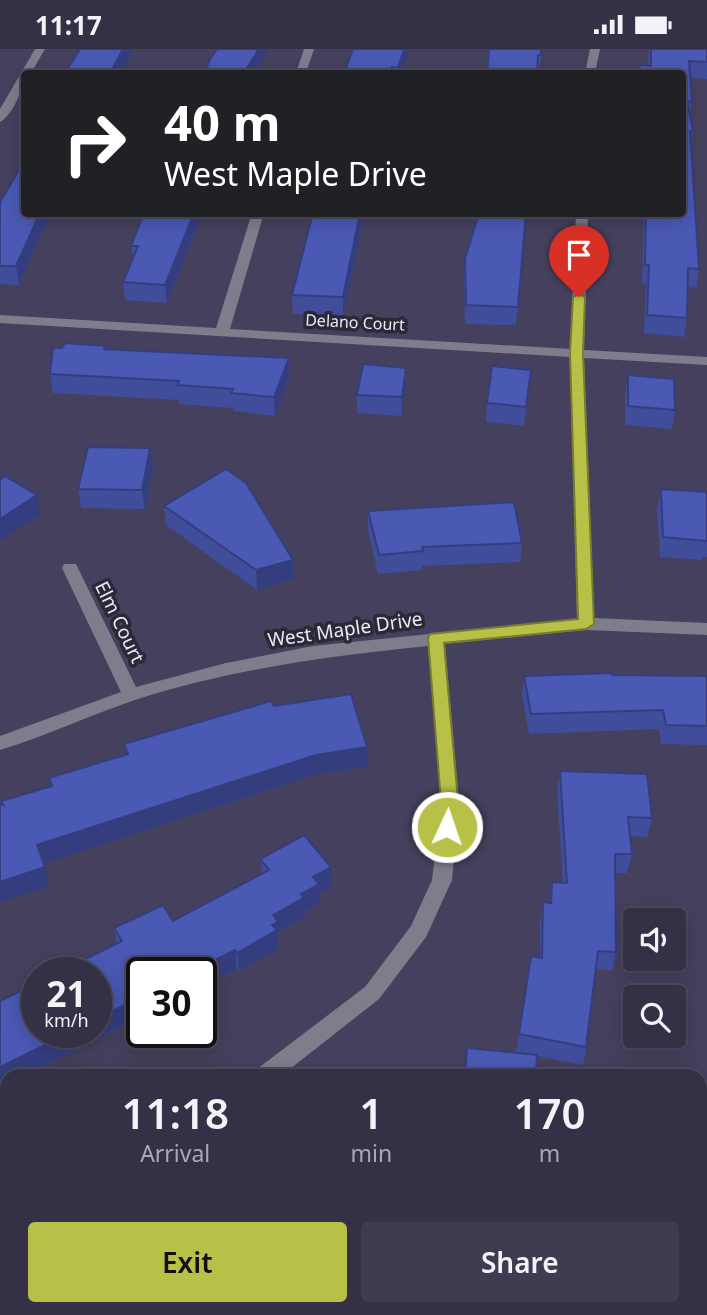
<!DOCTYPE html>
<style>
:root{--surface:#343046;--page:#3f3c51;--text:#f1f3f6;--muted:#a9a9b3;--line:#4e4b5f;--accent:#b8c147}
body{margin:0;font-family:"Noto Sans",sans-serif;background:var(--page);color:var(--text);height:100vh;display:flex;flex-direction:column;font-size:26px;white-space:nowrap}
*{box-sizing:border-box;margin:0}
p{font-size:23px;color:var(--muted)}
.icon{flex:none;width:38px;height:38px;fill:none;stroke:currentColor;stroke-width:2;stroke-linecap:round;stroke-linejoin:round}
.map{position:relative;flex:1;overflow:hidden}
.panel{position:absolute;left:0px;top:1020px;width:707px;height:247px;display:flex;flex-direction:column;background:var(--surface);border-radius:21px 21px 0 0;box-shadow:0 4px 18px #0003,0 0 0 2px var(--line)}
.panel>*{flex:none}
.top-card{position:absolute;left:21px;top:21px;width:665px;height:147px;border-radius:7px;box-shadow:0 4px 18px #0003,0 0 0 2px var(--line);background:#202124;color:#fff;overflow:hidden}
.fabs{position:absolute;left:623px;top:859px;display:grid;gap:14px}
.fabs a{display:grid;place-items:center;width:63px;height:63px;border-radius:7px;background:var(--surface);box-shadow:0 4px 18px #0003,0 0 0 2px var(--line);font-size:35px}
.speed{position:absolute;left:21px;top:908px;display:flex;gap:14px;font-size:35px;font-weight:700;text-align:center}
.speed>*{display:grid;place-content:center;width:91px;height:91px;border-radius:50%;background:var(--surface);box-shadow:0 4px 18px #0003,0 0 0 2px var(--line);line-height:1}
.speed small{font-size:18px;font-weight:400}
.speed .limit{border:4px solid #111;border-radius:10px;background:#fff;color:#111}
.pin{position:absolute;display:grid;place-items:center;width:60px;height:60px;color:#fff;margin:-72px -30px;border-radius:50% 50% 50% 0;rotate:-45deg;box-shadow:0 0 7px #0007}
.pin .icon{rotate:45deg}
.me{position:absolute;width:77px;margin:-38px;rotate:3deg;stroke-linejoin:round;filter:drop-shadow(0 0 5px #0008)}
.turn{display:flex;align-items:center;gap:24px;height:147px;padding:0 28px;font-size:32px}
.turn .icon{width:91px;height:91px;stroke-width:2.5}
.turn b{display:block;font-size:49px;line-height:60px}
.eta{display:flex;justify-content:space-evenly;align-items:center;height:119px;text-align:center}
.eta b{font-size:42px;font-weight:600;line-height:49px}
.primary-button{display:flex;gap:14px;margin-top:auto;padding:14px 28px}
.primary-button a{flex:1;height:80px;border-radius:7px;background:var(--accent);color:#111;font-size:28px;font-weight:600;line-height:80px;text-align:center}
.primary-button a+a{background:var(--page);color:var(--text)}
.status{display:flex;justify-content:space-between;align-items:center;height:49px;padding:0 35px;background:var(--surface);direction:ltr}
.status svg{height:19px;fill:currentColor}
.map>svg:first-child{display:block}
</style>
<div class="status"><b>11:17</b><svg viewBox="0 0 49 12"><path d="M0 12V9h3v3zM5 12V6h3v6zM10 12V3h3v9zM15 12V0h3v12zM26 1h20v11H26zM47 4h2v5h-2z"/></svg></div>
<div class="map">
<svg width="707" height="1266" viewBox="0 0 707 1266">
<rect width="100%" height="100%" fill="#45405d"/>
<g fill="none" stroke-linecap="round" stroke-linejoin="round">
<!-- minor -->
<g fill="#7f7d8c" fill-rule="evenodd">
<path d="M35 0H45L31 24H24C24 39 13 66 0 73V60Z"/>
<polygon points="304,0 314,0 306,24 296,24"/>
<polygon points="590,0 600,0 595,24 585,24"/>
<path d="M252 164H264L230 280 570 300 576 164H588L584 301 707 308V316L584 309 594 569 707 574V586L586 581 445 595 459 752 452 831 426 888 379 950 281 1027H254L257 1020 365 938 411 877 432 831 441 752 428 597C329 607 231 620 135 651 90 666 46 687 0 701V687L121 643 62 519 64 515H76L136 638 226 614 313 597 577 570 570 308 0 274V266L216 279Z"/>
<polygon points="7,1163 7,1187 0,1189 0,1165"/>
<polygon points="383,1260 407,1260 409,1266 385,1266"/>
</g>
</g>
<!-- wall -->
<g fill="#404d9b">
<polygon points="353,0 408,0 401,24 344,24"/>
<polygon points="542,0 539,23 487,24"/>
<polygon points="649,0 707,0 707,30 690,29 692,53 690,67 693,82 691,94 699,220 696,239 688,238 687,269 684,288 644,284 646,235 642,234 644,164 682,164 648,16"/>
<polygon points="0,153 24,164 53,164 39,189 19,236 0,235"/>
<polygon points="144,164 203,164 167,254 125,251 123,233 133,211 131,197"/>
<polygon points="364,164 343,267 293,265 292,246"/>
<polygon points="475,164 526,164 516,276 465,275 464,229 465,210 477,172 474,171"/>
<polygon points="106,300 289,309 289,328 275,367 233,362 233,359 179,355 179,351 53,344 50,325"/>
<polygon points="406,319 405,338 401,367 357,364 357,346"/>
<polygon points="531,321 524,377 486,373 487,354"/>
<polygon points="628,326 675,361 672,380 625,376 625,345"/>
<polygon points="153,418 145,460 81,459 78,440"/>
<polygon points="661,440 707,443 707,508 703,508 702,511 660,508 657,460"/>
<polygon points="164,457 293,511 293,530 257,541 166,476"/>
<polygon points="368,462 522,494 520,513 422,517 422,521 378,525 368,481"/>
<polygon points="612,626 707,627 707,696 661,695 659,680 529,685 522,646 524,627"/>
<polygon points="560,722 652,769 647,788 630,787 632,805 627,824 615,824 616,903 612,922 596,920 586,998 583,1016 537,1007 536,1027 465,1027 467,999 516,1003 531,907 540,909 540,872 543,853 549,854 552,833 563,834 557,741"/>
<polygon points="260,810 331,818 332,837 319,844 319,854 305,862 305,868 278,883 278,900 239,922 237,920 22,1027 7,1027 2,1038 3,1043 0,1045 0,952 117,895 114,879 173,872 262,824"/>
<rect x="573" y="1260" width="77" height="6"/>
</g>
<!-- shaded-wall -->
<g fill="#343e7e">
<polygon points="123,0 134,0 121,24 110,24"/>
<polygon points="259,0 269,0 255,24 244,24"/>
<polygon points="404,0 408,0 408,2 401,24 398,24 398,19"/>
<polygon points="40,164 53,164 39,189 19,236 16,217"/>
<polygon points="194,164 203,164 167,254 165,236"/>
<polygon points="360,164 364,164 343,267 343,248"/>
<polygon points="289,309 289,328 275,367 274,348"/>
<polygon points="406,319 405,338 401,367 402,348"/>
<polygon points="150,399 153,418 145,460 142,441"/>
<polygon points="37,446 40,465 0,492 0,470"/>
<polygon points="293,511 293,530 257,541 256,521"/>
<polygon points="367,698 367,717 317,725 42,815 37,796 316,706"/>
<polygon points="45,818 49,837 0,853 0,833"/>
<polygon points="331,818 332,837 319,844 319,854 305,862 305,868 278,883 278,900 239,922 237,904 273,866 301,845 313,828"/>
<polygon points="235,901 237,920 201,938 201,924 189,924"/>
<polygon points="142,948 142,967 22,1027 7,1027 7,1035 2,1038 3,1043 0,1045 0,1018 69,984 96,984 96,970"/>
</g>
<!-- building -->
<g fill="#4a59b4" stroke="#343e7e" stroke-width="2">
<polygon points="80,0 123,0 110,24 65,24"/>
<polygon points="217,0 259,0 244,24 205,24 209,12"/>
<polygon points="353,0 404,0 398,19 392,18 391,24 344,24"/>
<polygon points="489,0 541,0 541,6 538,6 537,24 487,24"/>
<polygon points="651,0 707,0 707,13 689,12 692,53 687,52 693,82 690,82 699,220 688,219 687,269 647,266 649,216 645,216 646,164 682,164 682,24 639,24 640,16 651,17"/>
<polygon points="24,113 24,164 40,164 16,217 0,217 0,153"/>
<polygon points="144,164 194,164 165,236 123,233 138,197 131,197"/>
<polygon points="313,164 360,164 343,248 292,246"/>
<polygon points="479,164 526,164 518,258 466,256 465,210"/>
<polygon points="65,294 106,297 104,300 289,309 274,348 231,344 233,340 177,336 179,332 50,325 53,299 62,299"/>
<polygon points="363,315 406,319 402,348 357,346"/>
<polygon points="492,317 531,321 526,358 487,354"/>
<polygon points="628,326 674,330 675,361 628,357"/>
<polygon points="88,398 150,399 142,441 78,440"/>
<polygon points="226,420 246,434 293,511 256,521 164,457"/>
<polygon points="5,427 37,446 0,470 0,431"/>
<polygon points="661,440 707,443 707,492 663,488"/>
<polygon points="514,453 522,494 422,498 423,502 379,506 368,462"/>
<polygon points="611,624 612,626 707,627 707,677 666,676 663,661 531,665 524,627"/>
<polygon points="351,645 367,698 316,706 37,796 45,818 0,833 0,754 3,756 1,752 52,737 49,729 128,705 124,695 271,652 274,657"/>
<polygon points="560,722 647,725 652,769 628,768 632,805 615,805 616,903 598,902 586,998 519,985 531,907 542,909 543,853 551,854 552,833 567,834"/>
<polygon points="304,786 331,818 313,828 319,835 301,845 304,849 273,866 278,873 272,876 277,881 237,904 235,901 189,924 142,924 142,948 96,970 96,924 57,924 122,892 114,879 163,856 173,872 269,821 260,810"/>
<polygon points="37,934 37,984 69,984 0,1018 0,952"/>
<polygon points="467,999 537,1006 536,1027 465,1027"/>
<rect x="577" y="1260" width="73" height="6"/>
<polygon points="263,1263 263,1266 248,1266"/>
</g>
<!-- route -->
<polygon fill="#b8c147" stroke="#787d2e" stroke-width="2" points="579,245 585,248 583,304 594,575 586,580 444,594 458,752 456,778 447,785 439,778 441,752 428,589 430,585 578,570 570,304 573,248"/>
<g text-anchor="middle" stroke-width="7" stroke-linejoin="round" paint-order="stroke">
<!-- far-street labels -->
<g font-size="16" fill="#eae7f9" stroke="#2b2936">
<text transform="translate(355 273) rotate(3)" y="6">Delano Court</text>
</g>
<!-- street labels -->
<g font-size="19" fill="#eae7f9" stroke="#2b2936">
<text transform="translate(120 573) rotate(64)" y="7">Elm Court</text>
<text transform="translate(345 580) rotate(-8)" y="7">West Maple Drive</text>
</g>
</g>
</svg>
<div class="fabs">
<a><svg class="icon" aria-label="sound" viewBox="0 0 24 24"><path d="M4 9h4l5-4v14l-5-4H4zM17 9q2 3 0 6"/></svg></a>
<a><svg class="icon" aria-label="search" viewBox="0 0 24 24"><circle cx="10" cy="10" r="6"/><path d="M15 15l6 6"/></svg></a>
</div>
<div class="speed"><div>21<small>km/h</small></div><div class="limit">30</div></div>
<div class="pin" style="left:579px;top:248px;background:#d93025"><svg class="icon" aria-label="arrive" viewBox="0 0 24 24"><path d="M6 21V4h12l-3 4 3 4H6"/></svg></div>
<svg class="me" style="left:447px;top:778px" viewBox="-20 -20 40 40"><circle r="17" fill="#b8c147" stroke="#fff" stroke-width="3"/><path d="M0-11L8 9 0 5-8 9z" fill="#fff"/></svg>
<div class="top-card">
<div class="turn"><svg class="icon" aria-label="right" viewBox="0 0 24 24"><path d="M7 20v-9h11M14 6l5 5-5 5"/></svg><div><b>40 m</b>West Maple Drive</div></div>
</div>
<section class="panel">
<div class="eta">
<div><b>11:18</b><p>Arrival</p></div>
<div><b>1</b><p>min</p></div>
<div><b>170</b><p>m</p></div>
</div>
<div class="primary-button"><a>Exit</a><a>Share</a></div>
</section>
</div>
